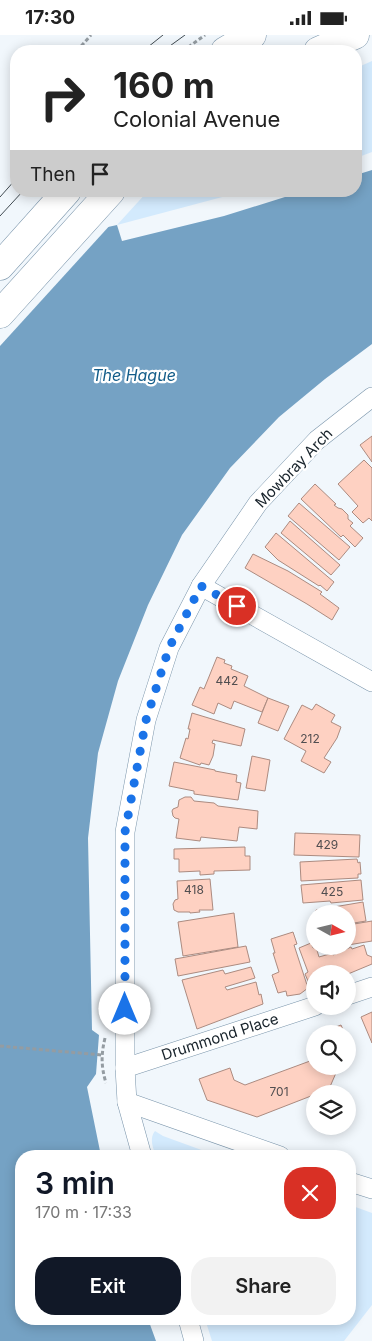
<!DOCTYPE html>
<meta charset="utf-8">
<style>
:root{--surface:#fff;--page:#f2f2f2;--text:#222;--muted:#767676;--accent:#111827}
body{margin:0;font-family:Inter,sans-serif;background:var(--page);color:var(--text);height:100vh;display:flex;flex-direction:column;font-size:19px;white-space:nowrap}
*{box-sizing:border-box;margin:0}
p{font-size:16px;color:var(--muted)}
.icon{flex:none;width:28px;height:28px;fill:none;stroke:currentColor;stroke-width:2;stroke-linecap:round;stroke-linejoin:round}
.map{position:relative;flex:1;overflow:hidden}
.panel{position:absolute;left:15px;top:1115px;width:341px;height:175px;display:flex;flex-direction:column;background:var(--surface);border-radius:20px;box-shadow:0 2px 12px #0003}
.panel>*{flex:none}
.top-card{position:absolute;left:10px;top:10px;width:352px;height:152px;border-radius:20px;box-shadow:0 2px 12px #0003;background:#fff;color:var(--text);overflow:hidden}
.needle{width:32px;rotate:98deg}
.controls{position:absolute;left:306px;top:870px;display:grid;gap:10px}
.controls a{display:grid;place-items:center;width:50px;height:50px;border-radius:50%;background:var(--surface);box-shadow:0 2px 12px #0003;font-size:25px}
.pin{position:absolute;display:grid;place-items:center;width:42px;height:42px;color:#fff;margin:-21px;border:2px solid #fff;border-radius:50%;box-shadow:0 1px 5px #0007}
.me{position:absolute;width:55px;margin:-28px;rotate:0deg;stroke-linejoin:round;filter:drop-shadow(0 0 4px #0008)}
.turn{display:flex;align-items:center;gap:18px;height:105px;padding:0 20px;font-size:22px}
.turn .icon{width:65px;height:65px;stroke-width:2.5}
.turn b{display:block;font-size:35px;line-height:42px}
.then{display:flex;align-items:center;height:48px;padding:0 20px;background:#0003;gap:10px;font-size:19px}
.round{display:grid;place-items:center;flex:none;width:52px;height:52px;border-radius:20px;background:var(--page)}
.head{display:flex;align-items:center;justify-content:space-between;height:85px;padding:0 20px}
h1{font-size:30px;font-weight:600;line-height:38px;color:var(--accent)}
.primary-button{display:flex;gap:10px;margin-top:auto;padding:10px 20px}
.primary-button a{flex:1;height:58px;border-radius:20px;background:var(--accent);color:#fff;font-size:20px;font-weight:600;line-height:58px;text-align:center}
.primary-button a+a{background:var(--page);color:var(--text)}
.status{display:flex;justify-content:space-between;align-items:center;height:35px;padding:0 25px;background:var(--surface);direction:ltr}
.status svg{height:14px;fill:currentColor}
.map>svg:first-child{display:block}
</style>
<div class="status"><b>17:30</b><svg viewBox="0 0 49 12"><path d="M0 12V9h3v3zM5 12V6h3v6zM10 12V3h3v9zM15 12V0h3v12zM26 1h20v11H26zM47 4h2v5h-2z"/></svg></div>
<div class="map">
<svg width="372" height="1306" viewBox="0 0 372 1306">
<rect width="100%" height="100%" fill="#f1f7fc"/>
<!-- green -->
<g fill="#d3eafd">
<polygon points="372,26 372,117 356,123 356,33"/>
<polygon points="148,156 245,156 117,190"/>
<path d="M155 1096 163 1101 218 1121H156C153 1113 149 1103 155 1096Z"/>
<polygon points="350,1170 372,1178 372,1270 344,1306 212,1306 205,1284 350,1284"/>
</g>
<!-- water -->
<polygon fill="#75a2c4" points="372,135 372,309 325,344 279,382 230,433 182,500 148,570 118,646 98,718 88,803 92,995 99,1000 96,1039 87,1052 101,1121 21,1121 21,1284 148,1284 156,1306 0,1306 0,216 117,190 122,206 224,181 304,156 356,156 356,140"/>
<!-- pier -->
<polygon fill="#f1f7fc" points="112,188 0,311 0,214"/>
<!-- building -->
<g fill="#fed1c2" stroke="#ac8b80">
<polygon points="372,401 372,427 360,410"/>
<polygon points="364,425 372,433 372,486 369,483 363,488 352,477 358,471 338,449"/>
<polygon points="315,449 336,469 334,470 338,473 342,474 348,480 348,484 353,488 350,491 363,503 355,512 343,500 341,502 301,464"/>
<polygon points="299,468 350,512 339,525 288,481"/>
<polygon points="290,486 340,530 331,540 281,498"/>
<polygon points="276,498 334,547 327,556 320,550 319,551 278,525 265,512"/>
<polygon points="253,519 288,536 322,557 320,559 339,573 332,585 307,569 245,533"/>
<polygon points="217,622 225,625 224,628 232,631 231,634 248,641 244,651 268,663 262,677 234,666 231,674 218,668 214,679 192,670 200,652 204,654"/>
<polygon points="268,663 289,671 278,696 258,688"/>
<polygon points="316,669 335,680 331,687 341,692 337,703 324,723 331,727 324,738 301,726 306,716 284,704 302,670 312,675"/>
<polygon points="192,678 245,694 241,711 213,705 212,708 215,709 213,721 209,730 201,728 200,730 180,723 186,703 188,704 190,694 188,694"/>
<polygon points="252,721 270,725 265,756 246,753"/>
<polygon points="174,727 215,735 215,736 237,740 236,747 241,748 238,765 194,759 194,756 169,751"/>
<polygon points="185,762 191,762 194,766 214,768 218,771 258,776 257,794 239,792 237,806 201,802 200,806 176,803 179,784 175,783 173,781 172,776 173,774 178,772 179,765"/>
<polygon points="295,798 360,800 359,822 294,820"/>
<polygon points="245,812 245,821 250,821 250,835 214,836 214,839 200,840 200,836 179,837 179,824 174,824 174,814"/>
<polygon points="357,824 358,828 360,827 361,839 358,839 358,843 301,846 300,827"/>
<polygon points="210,844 213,875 199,875 200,877 190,878 190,877 178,877 174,875 173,869 175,865 178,864 177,846"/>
<polygon points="361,845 363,865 331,868 330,866 303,868 301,850"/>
<polygon points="363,867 366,886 348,889 348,879 316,879 316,875"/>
<polygon points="234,878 238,912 183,921 178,887"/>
<polygon points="372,886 372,906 348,910 348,890"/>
<polygon points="293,897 297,909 294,910 308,953 300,959 287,961 286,956 278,958 272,940 279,937 273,918 275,918 271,904"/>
<polygon points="311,908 313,913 316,912 319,922 333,918 333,920 351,912 352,914 364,910 367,920 372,922 372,929 348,939 315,939 315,951 311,953 305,939 308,937 299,913"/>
<polygon points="246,911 250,927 178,941 175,924"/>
<polygon points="251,932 255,943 225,952 227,955 256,947 259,960 261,959 263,969 197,994 182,945 223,935 225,939"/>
<polygon points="372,977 372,1008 361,982"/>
<polygon points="341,990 345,999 318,999"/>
<polygon points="315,1015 315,1031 339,1031 329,1054 257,1082 207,1065 199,1044 230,1033 234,1045 245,1050 310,1026"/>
</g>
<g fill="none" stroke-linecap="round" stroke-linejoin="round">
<defs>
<g id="minor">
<polyline points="201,551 372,647"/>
<polyline points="348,960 372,952"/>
<polyline points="125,1033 315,971"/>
<polyline points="127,1067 280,1121"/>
<polyline points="142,1121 127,1067 125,1033 125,797 146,685 169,613 201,551 258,468 317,405 372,362"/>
<polyline points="350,1147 372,1154"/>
<polyline points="188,1284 194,1306"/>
</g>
<g id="primary">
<polyline points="225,16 252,0"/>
<polyline points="318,16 355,0"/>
<polyline points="0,231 67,156"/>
<polyline points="0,279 111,156"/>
</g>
</defs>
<!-- minor casing -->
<use href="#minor" stroke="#7994aa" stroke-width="20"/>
<!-- primary casing -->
<use href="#primary" stroke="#7994aa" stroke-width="29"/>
<!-- path -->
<g stroke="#949ca2" stroke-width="3" stroke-dasharray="4 2.5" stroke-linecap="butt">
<polyline points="77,16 91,0"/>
<polyline points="183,16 205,0"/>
<path d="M105 1003C101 1020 101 1031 106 1048"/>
<polyline points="0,1011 102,1020"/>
</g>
<!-- minor -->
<use href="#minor" stroke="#fff" stroke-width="19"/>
<!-- primary -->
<use href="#primary" stroke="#fff" stroke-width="28"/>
<!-- tram -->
<g stroke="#424c53" stroke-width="1">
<polyline points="143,16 163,0"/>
<polyline points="163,16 185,0"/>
<polyline points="0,162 16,144"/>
<polyline points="0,181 23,156"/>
</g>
</g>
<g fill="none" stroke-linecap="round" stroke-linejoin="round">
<!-- route -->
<polyline stroke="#1a73e8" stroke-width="9" stroke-dasharray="0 16.2" points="125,974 125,797 146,685 169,613 201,551 237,571"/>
</g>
<g text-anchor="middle" stroke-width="4.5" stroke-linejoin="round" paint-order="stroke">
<!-- number labels -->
<g font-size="12" fill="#514e50">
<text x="227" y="650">442</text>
<text x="310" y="708">212</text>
<text x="327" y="814">429</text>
<text x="194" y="859">418</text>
<text x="332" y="861">425</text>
<text x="279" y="1061">701</text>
</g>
<!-- street labels -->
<g font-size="15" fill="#17222a" stroke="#fff">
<text transform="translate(294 433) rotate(-46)" y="5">Mowbray Arch</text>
<text transform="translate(220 1002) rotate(-18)" y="5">Drummond Place</text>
</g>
<!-- water labels -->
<g font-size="16" font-style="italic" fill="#125c89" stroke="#fff">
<text x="134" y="346">The Hague</text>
</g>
</g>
</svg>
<div class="controls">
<a><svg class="needle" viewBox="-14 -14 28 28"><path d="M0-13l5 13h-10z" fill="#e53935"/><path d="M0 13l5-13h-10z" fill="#767676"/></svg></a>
<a><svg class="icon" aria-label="sound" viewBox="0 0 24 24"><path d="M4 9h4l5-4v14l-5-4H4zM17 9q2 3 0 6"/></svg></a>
<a><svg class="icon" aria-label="search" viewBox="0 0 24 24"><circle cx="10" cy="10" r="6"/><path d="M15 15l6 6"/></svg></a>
<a><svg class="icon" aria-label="layers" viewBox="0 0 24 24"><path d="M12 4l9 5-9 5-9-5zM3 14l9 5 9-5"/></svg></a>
</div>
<div class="pin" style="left:237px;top:571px;background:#d93025"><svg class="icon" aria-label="arrive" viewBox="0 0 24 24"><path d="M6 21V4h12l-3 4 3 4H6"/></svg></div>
<svg class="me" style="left:125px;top:974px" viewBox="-20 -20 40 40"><circle r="19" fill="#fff"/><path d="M0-13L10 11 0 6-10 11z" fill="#1a73e8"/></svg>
<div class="top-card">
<div class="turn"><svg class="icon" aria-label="right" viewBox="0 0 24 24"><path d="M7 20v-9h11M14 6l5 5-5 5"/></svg><div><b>160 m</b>Colonial Avenue</div></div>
<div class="then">Then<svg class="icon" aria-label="arrive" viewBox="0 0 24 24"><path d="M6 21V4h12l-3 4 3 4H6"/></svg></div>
</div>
<section class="panel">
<div class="head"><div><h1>3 min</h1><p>170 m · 17:33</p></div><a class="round" style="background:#d93025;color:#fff"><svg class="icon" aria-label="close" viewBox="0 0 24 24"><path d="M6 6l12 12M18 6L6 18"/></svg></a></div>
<div class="primary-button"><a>Exit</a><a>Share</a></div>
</section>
</div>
